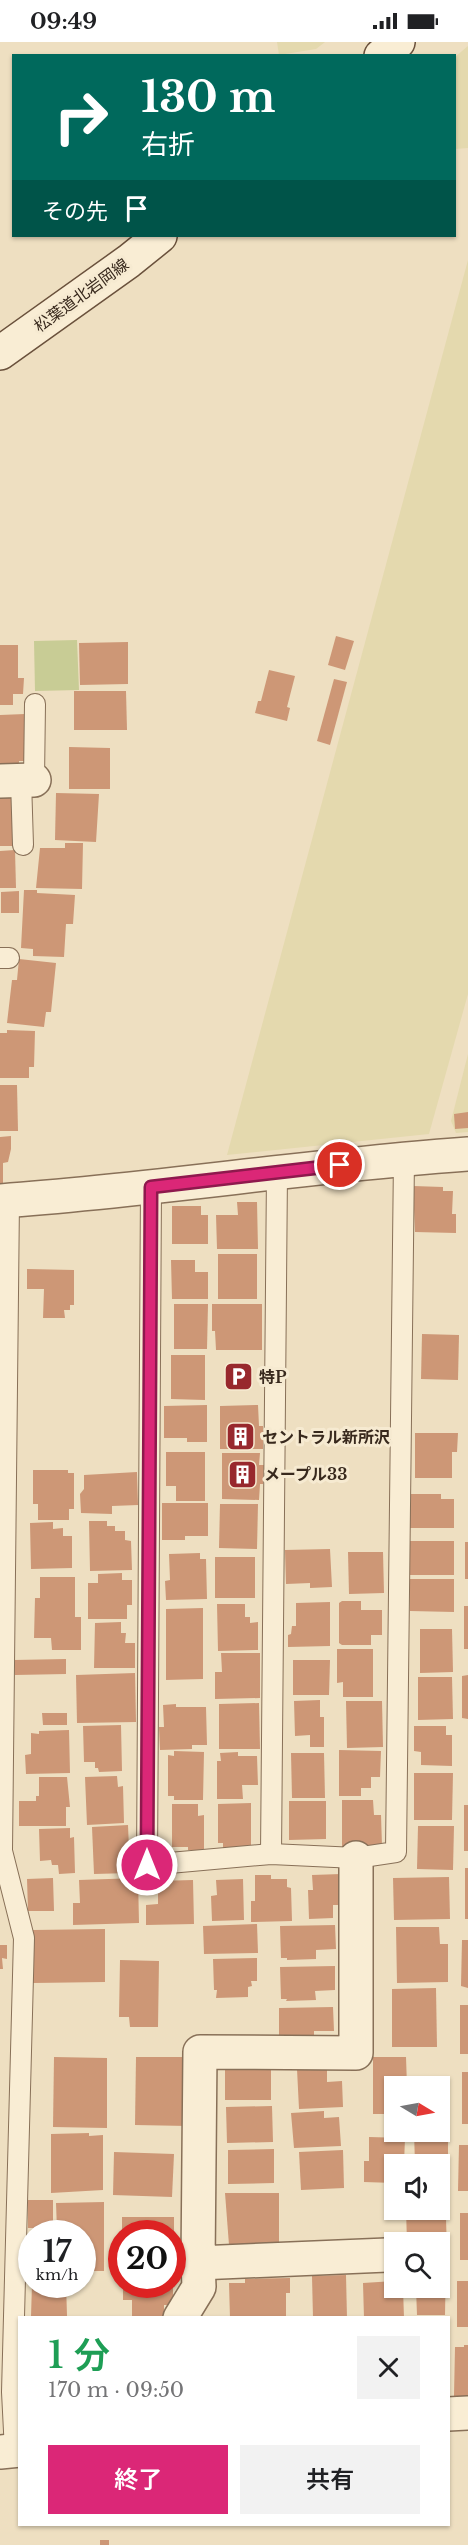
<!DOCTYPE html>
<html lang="ja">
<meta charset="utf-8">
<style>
:root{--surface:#fff;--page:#f2f2f2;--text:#202124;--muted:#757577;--accent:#db2777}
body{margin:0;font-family:"Libre Baskerville","Noto Sans JP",serif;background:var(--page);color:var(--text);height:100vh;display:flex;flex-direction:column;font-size:22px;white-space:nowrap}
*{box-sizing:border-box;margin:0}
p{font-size:20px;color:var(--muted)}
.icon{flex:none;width:33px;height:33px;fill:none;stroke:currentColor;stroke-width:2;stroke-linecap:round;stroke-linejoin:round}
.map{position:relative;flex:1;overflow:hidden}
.sheet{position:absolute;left:18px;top:2274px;width:432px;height:210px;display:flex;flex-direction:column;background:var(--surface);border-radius:0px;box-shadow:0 2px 4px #0004}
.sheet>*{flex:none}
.top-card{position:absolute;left:12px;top:12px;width:444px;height:183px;border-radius:0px;box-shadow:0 2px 4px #0004;background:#00695c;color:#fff;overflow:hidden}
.needle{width:39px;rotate:100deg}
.buttons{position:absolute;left:384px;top:2034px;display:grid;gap:12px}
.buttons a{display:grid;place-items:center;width:66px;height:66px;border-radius:0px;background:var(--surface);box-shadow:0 2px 4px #0004;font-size:30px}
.speed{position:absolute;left:18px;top:2178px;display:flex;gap:12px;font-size:30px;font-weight:700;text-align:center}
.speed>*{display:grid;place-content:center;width:78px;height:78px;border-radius:50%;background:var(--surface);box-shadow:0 2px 4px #0004;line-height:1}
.speed small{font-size:15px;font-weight:400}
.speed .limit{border:9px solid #d22;background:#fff;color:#111}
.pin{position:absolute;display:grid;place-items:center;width:51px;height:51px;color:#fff;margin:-26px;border:3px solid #fff;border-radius:50%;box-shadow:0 2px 6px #0007}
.me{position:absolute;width:66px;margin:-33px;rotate:0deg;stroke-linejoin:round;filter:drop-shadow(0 0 4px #0008)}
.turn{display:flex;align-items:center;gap:21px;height:126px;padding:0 30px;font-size:27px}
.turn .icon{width:78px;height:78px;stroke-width:2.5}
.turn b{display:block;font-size:42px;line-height:51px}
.then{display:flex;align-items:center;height:57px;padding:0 30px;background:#0003;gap:12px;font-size:22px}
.round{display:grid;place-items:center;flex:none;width:63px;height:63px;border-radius:0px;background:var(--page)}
.summary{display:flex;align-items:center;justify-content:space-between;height:102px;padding:0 30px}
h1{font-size:36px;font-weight:600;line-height:45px;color:#1e9e55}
.action{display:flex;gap:12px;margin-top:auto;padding:12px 30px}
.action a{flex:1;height:69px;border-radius:0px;background:var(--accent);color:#fff;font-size:24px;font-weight:600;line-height:69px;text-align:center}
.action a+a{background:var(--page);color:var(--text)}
.status{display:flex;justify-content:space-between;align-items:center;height:42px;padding:0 30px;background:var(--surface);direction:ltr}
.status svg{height:16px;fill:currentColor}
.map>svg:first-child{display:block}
</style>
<div class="status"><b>09:49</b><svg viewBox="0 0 49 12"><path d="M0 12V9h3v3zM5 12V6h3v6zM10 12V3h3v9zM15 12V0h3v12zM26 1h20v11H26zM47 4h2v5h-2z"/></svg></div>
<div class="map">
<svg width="468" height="2503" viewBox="0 0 468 2503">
<rect width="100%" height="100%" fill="#eedfc1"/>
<!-- farmland -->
<g fill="#e4d9ae">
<polygon points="277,0 325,0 316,7 279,13"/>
<polygon points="468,4 468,106 455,107 455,15"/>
<polygon points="468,218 468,952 429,1092 227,1113"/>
<polygon points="468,1012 468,1090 456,1091 451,1079"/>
</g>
<!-- green -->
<polygon fill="#c8cc95" points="77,598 79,648 35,649 34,599"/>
<!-- building -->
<g fill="#cd9776">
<polygon points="336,594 354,599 345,628 328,623"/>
<polygon points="128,600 128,642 80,643 79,601"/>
<polygon points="0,603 18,603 18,636 24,636 23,652 13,652 13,663 0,663"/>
<polygon points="269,628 295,634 287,665 290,666 287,679 255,671 258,659 261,659"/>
<polygon points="334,637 347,640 330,703 317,699"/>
<polygon points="74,649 126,649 127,688 74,688"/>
<polygon points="25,672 25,719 19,719 19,726 0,727 0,673"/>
<polygon points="69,705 110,706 110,747 69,747"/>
<polygon points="56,751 99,752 96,800 55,798"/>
<polygon points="13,753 14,804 0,804 0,754"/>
<polygon points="65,801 83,801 82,847 36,846 40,806 65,806"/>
<polygon points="15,808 16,846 0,846 0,809"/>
<polygon points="24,848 37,848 37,851 75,853 73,882 66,882 64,915 33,914 33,907 21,906"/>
<polygon points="19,849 19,871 1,871 1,850"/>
<polygon points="19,917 56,921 51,970 46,970 44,985 7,981 12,938 17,938"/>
<polygon points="7,988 35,989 34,1025 29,1025 29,1036 0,1036 0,991 7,991"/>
<polygon points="0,1043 17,1043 18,1089 0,1089"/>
<polygon points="468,1070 468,1086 455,1087 454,1072"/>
<polygon points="11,1094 11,1107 8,1120 3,1121 3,1145 0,1145 0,1095"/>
<polygon points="413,1144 443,1145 443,1149 453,1149 452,1172 456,1172 456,1191 415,1190"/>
<polygon points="237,1160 257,1160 258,1207 217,1207 216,1173 238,1173"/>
<polygon points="172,1164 201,1164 201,1173 208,1173 208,1202 172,1202"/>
<rect x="218" y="1212" width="39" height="45"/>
<polygon points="171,1218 195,1218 195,1230 208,1230 208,1257 172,1257"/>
<polygon points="27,1227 74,1228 74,1263 70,1263 70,1268 64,1268 65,1276 43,1276 44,1247 27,1247"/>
<polygon points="174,1262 208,1262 207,1307 174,1307"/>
<polygon points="212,1262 262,1262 262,1308 216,1308 215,1289 212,1289"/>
<polygon points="422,1292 459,1293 458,1338 421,1337"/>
<polygon points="171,1313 205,1313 205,1358 171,1357"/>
<polygon points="207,1363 207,1400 187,1400 187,1396 164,1396 164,1364"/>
<polygon points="258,1363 259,1384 263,1384 263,1407 220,1407 220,1364"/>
<polygon points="415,1391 458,1391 457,1410 452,1410 452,1436 415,1436"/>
<polygon points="166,1410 205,1410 205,1459 176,1459 176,1444 166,1444"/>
<polygon points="222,1411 260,1411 259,1423 264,1423 263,1442 260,1442 259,1458 222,1457"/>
<polygon points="33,1428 68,1428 68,1431 74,1431 74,1467 69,1467 69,1478 38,1478 38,1462 33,1462"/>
<polygon points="137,1430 138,1463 112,1464 112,1472 81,1471 80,1452 84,1447 84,1433"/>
<polygon points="408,1452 441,1452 441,1457 454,1457 454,1486 409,1486"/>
<polygon points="162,1461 208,1461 208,1494 185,1494 185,1498 162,1498"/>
<polygon points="220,1462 258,1462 257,1507 219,1506"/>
<polygon points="89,1479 107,1479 107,1484 115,1484 115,1489 125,1489 125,1498 131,1499 132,1528 90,1529"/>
<polygon points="53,1480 53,1487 63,1486 63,1494 72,1494 72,1526 31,1527 30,1481"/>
<rect x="409" y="1499" width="45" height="34"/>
<rect x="465" y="1500" width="3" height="37"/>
<polygon points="330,1507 332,1545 310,1546 310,1541 286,1542 285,1508"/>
<polygon points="348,1510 383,1510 384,1551 349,1552"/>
<polygon points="200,1511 200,1517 206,1517 207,1557 166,1558 165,1539 170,1538 169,1512"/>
<rect x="215" y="1515" width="40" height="41"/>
<polygon points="122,1531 122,1538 132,1538 132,1563 127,1563 127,1577 88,1577 88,1541 98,1541 98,1532"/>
<polygon points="40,1535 75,1535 75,1575 81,1575 81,1608 52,1608 51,1596 34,1596 35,1556 40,1556"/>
<polygon points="410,1537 454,1537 454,1570 410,1569"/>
<polygon points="342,1559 361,1559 361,1568 382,1568 382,1593 371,1593 371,1603 342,1603 339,1601 339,1561"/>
<polygon points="330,1560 330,1604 288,1605 288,1593 291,1592 292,1584 296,1584 296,1561"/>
<polygon points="217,1562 245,1562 245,1575 250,1575 250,1581 258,1580 258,1608 218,1609"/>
<rect x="464" y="1564" width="4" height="43"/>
<polygon points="203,1566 203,1637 166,1638 166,1567"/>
<polygon points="121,1580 121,1591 126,1591 125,1601 135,1601 135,1626 94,1626 95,1581"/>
<polygon points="420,1587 452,1587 453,1630 420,1631"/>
<polygon points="337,1607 373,1607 373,1655 343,1655 343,1640 337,1641"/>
<polygon points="221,1611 260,1611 260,1656 215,1657 215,1630 222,1630"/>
<polygon points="66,1617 66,1632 15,1633 14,1618"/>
<polygon points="293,1618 330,1618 329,1653 293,1653"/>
<polygon points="135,1631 136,1680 77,1681 76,1633"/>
<polygon points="468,1633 468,1677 462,1676 462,1634"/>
<polygon points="418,1635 452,1635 453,1677 418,1678"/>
<polygon points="320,1658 320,1675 324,1675 324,1705 310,1705 310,1693 295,1694 294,1659"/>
<polygon points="346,1659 382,1659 383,1705 347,1706"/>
<polygon points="259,1661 260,1707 219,1707 219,1662"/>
<polygon points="176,1662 176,1665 206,1665 207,1703 192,1703 192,1707 160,1708 159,1685 164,1685 163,1663"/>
<polygon points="42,1671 67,1671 67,1683 43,1683"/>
<polygon points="121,1683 122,1729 99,1730 98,1726 95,1726 95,1720 84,1720 83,1684"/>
<polygon points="414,1684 446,1684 446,1693 452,1693 452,1724 421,1723 421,1710 414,1709"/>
<polygon points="69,1688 70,1731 26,1732 25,1713 31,1712 31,1691 39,1692 39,1689"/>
<polygon points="339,1708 381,1709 380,1735 371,1735 371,1746 361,1746 361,1754 339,1754"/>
<polygon points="174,1709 204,1710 203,1758 174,1758 174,1754 168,1754 168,1713 174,1714"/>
<polygon points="238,1710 238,1714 257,1714 258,1743 242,1743 243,1757 217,1757 217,1719 221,1719 220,1711"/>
<polygon points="291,1711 324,1711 325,1756 292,1756"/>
<polygon points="414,1731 453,1731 452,1778 414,1778"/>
<polygon points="117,1734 118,1745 123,1744 124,1781 87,1783 85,1735"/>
<polygon points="39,1735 67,1735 70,1765 66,1765 66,1784 19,1784 19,1759 36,1759 36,1754 39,1754"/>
<polygon points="342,1758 373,1758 374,1773 381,1773 382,1804 372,1803 372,1807 342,1808"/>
<polygon points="289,1759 326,1759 326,1797 289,1798"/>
<polygon points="251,1761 251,1805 241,1805 241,1810 223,1810 223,1801 218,1801 218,1762"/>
<polygon points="172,1762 198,1762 198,1774 204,1773 204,1808 188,1808 188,1805 172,1805"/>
<rect x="464" y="1763" width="4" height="46"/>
<polygon points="128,1783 130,1831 94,1832 92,1785"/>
<polygon points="418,1784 454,1784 453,1828 417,1827"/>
<polygon points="70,1786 70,1796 74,1795 75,1831 59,1832 58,1823 52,1823 51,1818 40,1819 39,1787"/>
<rect x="465" y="1826" width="3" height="51"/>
<polygon points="341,1832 342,1863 333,1863 333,1876 309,1877 308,1848 313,1848 312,1833"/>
<polygon points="255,1833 271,1833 271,1837 287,1837 287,1845 291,1846 292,1879 251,1880 251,1859 255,1859"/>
<polygon points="449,1835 450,1877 394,1878 393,1836"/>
<polygon points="53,1836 54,1869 28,1869 27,1837"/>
<polygon points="138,1836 139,1881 73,1883 73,1861 80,1861 79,1838"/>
<polygon points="243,1837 244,1878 212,1879 211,1854 217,1853 216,1838"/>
<polygon points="193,1838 194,1882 146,1883 146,1863 158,1862 158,1839"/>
<polygon points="257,1882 258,1911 204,1912 203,1884"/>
<polygon points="335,1883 336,1907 316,1908 316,1917 287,1918 287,1916 281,1916 280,1884"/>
<polygon points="396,1885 439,1885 440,1902 448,1902 448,1940 397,1941"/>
<polygon points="105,1887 105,1940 33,1941 33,1888"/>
<polygon points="462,1898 468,1898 468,1946 461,1944"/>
<polygon points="0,1903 7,1903 7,1917 2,1916 3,1927 0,1927"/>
<polygon points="257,1916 257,1939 251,1939 252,1944 248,1945 248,1955 216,1956 217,1948 214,1948 213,1917"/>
<polygon points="120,1918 159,1919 158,1985 130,1985 129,1975 119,1975"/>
<polygon points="335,1924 335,1948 315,1949 316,1958 286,1959 287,1957 281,1957 280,1925"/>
<polygon points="436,1946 437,2005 392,2005 392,1947"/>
<rect x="460" y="1963" width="8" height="49"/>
<polygon points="333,1965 334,1989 314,1989 314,1999 279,1998 279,1966"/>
<polygon points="54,2015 107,2016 107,2086 53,2085"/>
<polygon points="136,2015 188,2015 188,2084 135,2083"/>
<polygon points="373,2015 406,2015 407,2044 394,2044 394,2072 373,2072"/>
<polygon points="327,2026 327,2040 342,2039 343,2065 299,2067 297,2027"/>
<rect x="225" y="2028" width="46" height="30"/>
<rect x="462" y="2030" width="6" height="52"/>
<polygon points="418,2041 448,2041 448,2142 440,2142 440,2122 415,2122 414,2090 440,2090 440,2044 418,2044"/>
<polygon points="272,2064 273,2100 227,2101 226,2065"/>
<polygon points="324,2069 324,2076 339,2075 341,2104 294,2106 291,2071"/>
<polygon points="89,2091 89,2094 103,2093 103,2148 51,2151 51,2092"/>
<polygon points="369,2095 405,2096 404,2122 394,2122 394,2141 364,2140 364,2119 369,2119"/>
<polygon points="459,2103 468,2103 468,2149 458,2149"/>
<polygon points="274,2107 274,2141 228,2142 228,2108"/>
<polygon points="343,2108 344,2146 301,2148 299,2110"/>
<polygon points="114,2110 174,2112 172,2155 113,2153"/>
<polygon points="445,2146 447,2208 440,2209 440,2200 407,2200 406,2168 440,2168 440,2147"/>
<polygon points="225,2151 279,2151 279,2202 229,2203"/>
<rect x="28" y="2158" width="25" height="28"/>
<polygon points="104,2160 104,2229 82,2229 82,2192 44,2192 44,2188 57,2188 56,2161"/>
<rect x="460" y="2171" width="8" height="47"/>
<rect x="122" y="2175" width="52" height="17"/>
<polygon points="172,2216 179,2216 178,2239 172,2239"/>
<polygon points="440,2217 446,2217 445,2273 417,2273 416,2246 440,2246"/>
<polygon points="346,2233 347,2276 313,2276 312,2234"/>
<polygon points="290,2236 290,2251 286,2251 286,2276 230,2276 229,2241 245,2241 245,2237"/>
<polygon points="394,2239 394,2246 403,2246 404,2276 364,2276 363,2241"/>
<rect x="457" y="2239" width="11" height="46"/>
<polygon points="32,2242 66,2242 67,2274 31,2274"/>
<polygon points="123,2242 173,2242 173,2263 164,2263 164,2276 132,2276 132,2258 123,2258"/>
<polygon points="464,2303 468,2303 468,2355 454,2354 455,2305 464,2305"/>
<rect x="100" y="2498" width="9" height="5"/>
</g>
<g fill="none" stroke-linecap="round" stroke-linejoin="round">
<defs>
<g id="lane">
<polyline points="21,738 23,803"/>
<polyline points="34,738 35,662"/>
<polyline points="0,916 9,916"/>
<polyline points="151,1145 147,1823 271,1812 356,1816 396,1810 404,1116"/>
<polyline points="9,1158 2,1809 24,1896 12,2350 15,2409"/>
<polyline points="271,1812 277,1130"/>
</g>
<g id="street">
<polyline points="0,739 34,738"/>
<path d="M0 1159C156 1148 312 1123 468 1112"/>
<polyline points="356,1816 356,2011 200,2010 198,2221 387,2213"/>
<polyline points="180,2276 199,2245 198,2221"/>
<polyline points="448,2372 468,2371"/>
<polyline points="0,2410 20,2408"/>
</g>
<g id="secondary">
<polyline points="381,14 398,0"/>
<polyline points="0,311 129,219 160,194"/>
</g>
</defs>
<!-- lane casing -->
<use href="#lane" stroke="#887058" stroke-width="22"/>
<!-- street casing -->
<use href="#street" stroke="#887058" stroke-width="36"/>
<!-- secondary casing -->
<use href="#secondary" stroke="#6a513c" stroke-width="36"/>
<!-- lane -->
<use href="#lane" stroke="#f9edd4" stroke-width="20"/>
<!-- street -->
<use href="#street" stroke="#f9edd4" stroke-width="33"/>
<!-- secondary -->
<use href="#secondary" stroke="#f9edd4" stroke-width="33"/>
</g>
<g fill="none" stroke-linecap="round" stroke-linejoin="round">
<defs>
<polyline id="route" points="147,1823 151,1145 340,1123"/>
</defs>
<!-- route casing -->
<use href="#route" stroke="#8e194d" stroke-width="15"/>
<!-- route -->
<use href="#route" stroke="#db2777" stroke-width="10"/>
</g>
<!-- icons -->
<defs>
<symbol id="parking-square" viewBox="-11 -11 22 22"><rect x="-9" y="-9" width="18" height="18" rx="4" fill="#98282d" stroke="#f6ead1"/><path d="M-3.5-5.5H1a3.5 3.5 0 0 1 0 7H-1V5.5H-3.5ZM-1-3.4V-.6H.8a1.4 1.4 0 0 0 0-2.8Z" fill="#fff"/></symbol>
<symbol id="building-square" viewBox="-11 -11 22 22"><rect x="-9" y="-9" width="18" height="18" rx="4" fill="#98282d" stroke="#f6ead1"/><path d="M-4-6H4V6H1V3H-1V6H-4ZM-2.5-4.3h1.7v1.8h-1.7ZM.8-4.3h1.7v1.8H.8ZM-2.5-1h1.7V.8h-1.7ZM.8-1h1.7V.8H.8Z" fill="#fff"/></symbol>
</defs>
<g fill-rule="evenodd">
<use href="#parking-square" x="222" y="1318" width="33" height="33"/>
<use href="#building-square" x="224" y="1378" width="33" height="33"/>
<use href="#building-square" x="226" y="1416" width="33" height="33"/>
</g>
<g text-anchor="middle" stroke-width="6" stroke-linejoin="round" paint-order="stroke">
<!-- street labels -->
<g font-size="16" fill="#38291d" stroke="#f6ead1">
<text transform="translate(81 253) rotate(-36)" y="6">松葉道北岩岡線</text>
</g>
<!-- poi labels -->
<g font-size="16" font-weight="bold" fill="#38291d" stroke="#f6ead1" text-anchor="start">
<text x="259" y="1341">特P</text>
<text x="262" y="1401">セントラル新所沢</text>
<text x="264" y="1438">メープル33</text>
</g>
</g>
</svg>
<div class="buttons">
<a><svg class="needle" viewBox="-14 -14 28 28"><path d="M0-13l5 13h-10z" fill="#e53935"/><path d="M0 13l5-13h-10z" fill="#757577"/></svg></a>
<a><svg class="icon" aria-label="sound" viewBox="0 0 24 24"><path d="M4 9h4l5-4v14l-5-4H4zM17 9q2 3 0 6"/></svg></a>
<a><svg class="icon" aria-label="search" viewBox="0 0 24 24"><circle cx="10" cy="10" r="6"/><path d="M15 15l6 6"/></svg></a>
</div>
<div class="speed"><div>17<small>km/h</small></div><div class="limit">20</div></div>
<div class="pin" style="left:340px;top:1123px;background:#d93025"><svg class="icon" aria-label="arrive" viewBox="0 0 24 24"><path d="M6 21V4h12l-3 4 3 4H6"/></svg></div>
<svg class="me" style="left:147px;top:1823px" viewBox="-20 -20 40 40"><circle r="17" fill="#db2777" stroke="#fff" stroke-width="3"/><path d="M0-11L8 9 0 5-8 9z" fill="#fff"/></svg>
<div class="top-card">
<div class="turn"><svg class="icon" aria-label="right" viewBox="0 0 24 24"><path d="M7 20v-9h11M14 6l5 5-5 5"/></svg><div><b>130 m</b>右折</div></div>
<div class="then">その先<svg class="icon" aria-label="arrive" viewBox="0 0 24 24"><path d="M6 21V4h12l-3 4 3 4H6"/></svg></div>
</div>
<section class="sheet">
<div class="summary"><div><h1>1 分</h1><p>170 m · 09:50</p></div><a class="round"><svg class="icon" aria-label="close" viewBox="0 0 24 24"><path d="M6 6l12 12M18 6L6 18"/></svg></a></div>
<div class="action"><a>終了</a><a>共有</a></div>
</section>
</div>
